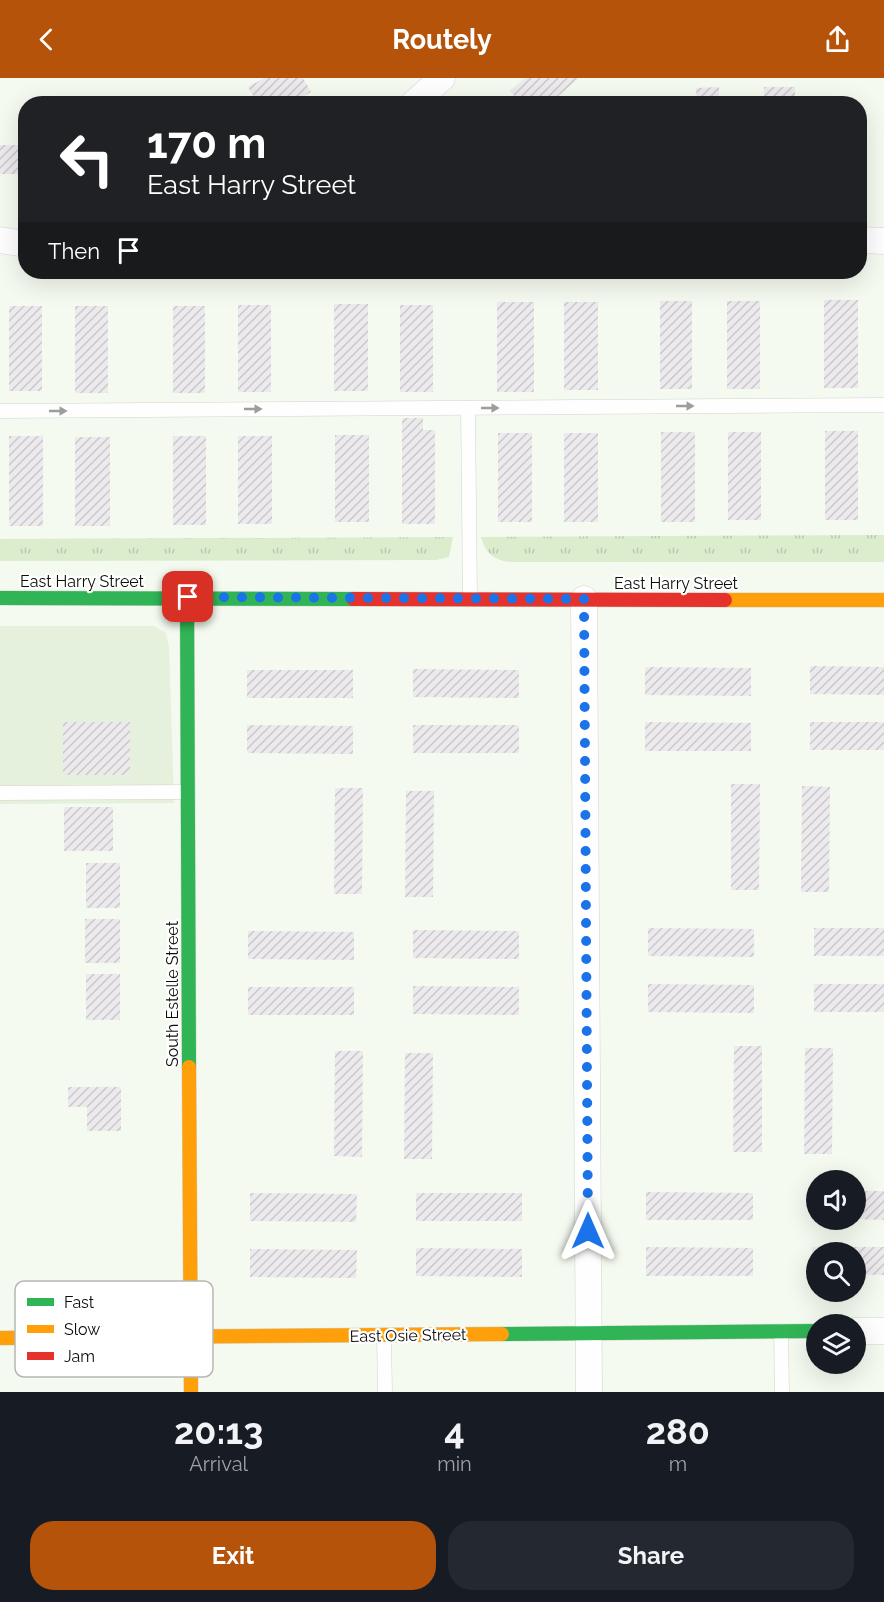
<!DOCTYPE html>
<style>
:root{--surface:#171b24;--page:#242831;--text:#f1f3f6;--muted:#9ea1a6;--accent:#b45309}
body{margin:0;font-family:Raleway,sans-serif;background:var(--page);color:var(--text);height:100vh;display:flex;flex-direction:column;font-size:22px;white-space:nowrap}
*{box-sizing:border-box;margin:0}
p{font-size:20px;color:var(--muted)}
.icon{flex:none;width:33px;height:33px;fill:none;stroke:currentColor;stroke-width:2;stroke-linecap:round;stroke-linejoin:round}
.map{position:relative;height:1314px;overflow:hidden}
.panel{display:flex;flex-direction:column;background:var(--surface);flex:1}
.panel>*{flex:none}
.guide{position:absolute;left:18px;top:18px;width:849px;height:183px;border-radius:24px;box-shadow:0 6px 24px #0002;background:#202124;color:#fff;overflow:hidden}
.tools{position:absolute;left:806px;top:1092px;display:grid;gap:12px}
.tools a{display:grid;place-items:center;width:60px;height:60px;border-radius:50%;background:var(--surface);box-shadow:0 6px 24px #0002;font-size:30px}
.pin{position:absolute;display:grid;place-items:center;width:51px;height:51px;color:#fff;margin:-26px;border-radius:12px;box-shadow:0 3px 9px #0006}
.me{position:absolute;width:66px;margin:-33px;rotate:0deg;stroke-linejoin:round;filter:drop-shadow(0 0 4px #0008)}
.turn{display:flex;align-items:center;gap:21px;height:126px;padding:0 30px;font-size:27px}
.turn .icon{width:78px;height:78px;stroke-width:2.5}
.turn b{display:block;font-size:42px;line-height:51px}
.then{display:flex;align-items:center;height:57px;padding:0 30px;background:#0003;gap:12px;font-size:22px}
.eta{display:flex;justify-content:space-evenly;align-items:center;height:102px;text-align:center}
.eta b{font-size:36px;font-weight:700;line-height:42px}
.primary-button{display:flex;gap:12px;margin-top:auto;padding:12px 30px}
.primary-button a{flex:1;height:69px;border-radius:24px;background:var(--accent);color:#fff;font-size:24px;font-weight:700;line-height:69px;text-align:center}
.primary-button a+a{background:var(--page);color:var(--text)}
header{display:flex;justify-content:space-between;align-items:center;height:78px;padding:0 30px;background:var(--accent);color:#fff;font-size:27px;font-weight:700}
.map>svg:first-child{display:block}
</style>
<header><svg class="icon" aria-label="back" viewBox="0 0 24 24"><path d="M15 5l-7 7 7 7"/></svg>Routely<svg class="icon" aria-label="share" viewBox="0 0 24 24"><path d="M12 15V3M7 8l5-5 5 5M5 13v7h14v-7"/></svg></header>
<div class="map">
<svg width="884" height="1314" viewBox="0 0 884 1314">
<defs>
<pattern id="grass-tufts" width="24" height="20" patternUnits="userSpaceOnUse" patternTransform="scale(1.5)"><rect width="24" height="20" fill="#dcedce"/><path d="M3 7l-1-3M5 7V3M7 7l1-3M15 17l-1-3M17 17v-4M19 17l1-3" fill="none" stroke="#bbcaaf"/></pattern>
<pattern id="building-hatch" width="6" height="6" patternUnits="userSpaceOnUse" patternTransform="scale(1.5)"><rect width="6" height="6" fill="#edeaed"/><path d="M-1 1l2-2M0 6l6-6M5 7l2-2" fill="none" stroke="#cac8ca"/></pattern>
</defs>
<rect width="100%" height="100%" fill="#f4faef"/>
<!-- built -->
<polygon fill="#e5f0dd" points="0,548 154,548 166,555 169,569 174,725 0,726"/>
<!-- grass -->
<g fill="url(#grass-tufts)">
<path d="M884 457V484H509C493 482 485 474 481 459Z"/>
<polygon points="453,459 449,479 436,482 0,483 0,461"/>
</g>
<!-- building -->
<g fill="url(#building-hatch)">
<polygon points="264,0 303,0 311,14 291,26 258,26 248,9"/>
<polygon points="525,0 579,0 549,26 521,26 510,13"/>
<polygon points="719,9 719,26 697,26 696,10"/>
<rect x="764" y="9" width="31" height="17"/>
<rect x="0" y="67" width="18" height="29"/>
<rect x="824" y="222" width="34" height="88"/>
<rect x="660" y="223" width="32" height="88"/>
<rect x="727" y="223" width="33" height="88"/>
<rect x="497" y="224" width="37" height="90"/>
<rect x="564" y="224" width="34" height="88"/>
<rect x="334" y="226" width="34" height="87"/>
<rect x="238" y="227" width="33" height="87"/>
<rect x="400" y="227" width="33" height="87"/>
<rect x="9" y="228" width="33" height="85"/>
<rect x="75" y="228" width="33" height="87"/>
<rect x="173" y="228" width="32" height="87"/>
<polygon points="402,340 423,340 423,352 435,352 435,446 402,446"/>
<rect x="825" y="353" width="33" height="89"/>
<rect x="661" y="354" width="34" height="90"/>
<rect x="728" y="354" width="33" height="88"/>
<rect x="498" y="355" width="34" height="89"/>
<rect x="564" y="355" width="34" height="89"/>
<rect x="335" y="357" width="34" height="87"/>
<rect x="9" y="358" width="34" height="90"/>
<rect x="173" y="358" width="33" height="89"/>
<rect x="238" y="358" width="34" height="88"/>
<rect x="75" y="359" width="35" height="89"/>
<polygon points="810,588 884,589 884,617 810,616"/>
<polygon points="645,589 751,590 751,618 645,617"/>
<polygon points="413,591 519,592 519,620 413,619"/>
<rect x="247" y="592" width="106" height="28"/>
<rect x="63" y="644" width="67" height="53"/>
<polygon points="645,644 751,645 751,673 645,673"/>
<rect x="810" y="644" width="74" height="28"/>
<polygon points="247,647 353,648 353,676 247,675"/>
<rect x="413" y="647" width="106" height="28"/>
<polygon points="731,706 760,706 759,812 731,812"/>
<polygon points="802,708 830,709 829,814 801,814"/>
<polygon points="335,710 363,710 362,816 334,816"/>
<polygon points="406,713 434,713 433,819 405,819"/>
<rect x="64" y="729" width="49" height="44"/>
<rect x="86" y="785" width="34" height="45"/>
<rect x="85" y="841" width="35" height="44"/>
<polygon points="648,850 754,851 754,879 648,878"/>
<rect x="814" y="850" width="70" height="28"/>
<polygon points="413,852 519,853 519,881 413,880"/>
<polygon points="248,853 354,854 354,882 248,881"/>
<rect x="86" y="896" width="34" height="46"/>
<polygon points="648,906 754,907 754,935 648,934"/>
<rect x="814" y="906" width="70" height="28"/>
<polygon points="413,908 519,909 519,937 413,936"/>
<rect x="248" y="909" width="106" height="28"/>
<polygon points="734,968 762,968 762,1074 733,1074"/>
<polygon points="805,970 833,970 832,1076 804,1076"/>
<polygon points="335,973 363,973 362,1079 334,1078"/>
<polygon points="405,975 433,975 432,1081 404,1081"/>
<polygon points="68,1009 121,1009 121,1053 87,1053 87,1029 68,1029"/>
<rect x="812" y="1113" width="4" height="28"/>
<polygon points="855,1113 884,1113 884,1142 855,1141"/>
<polygon points="646,1114 753,1115 753,1142 646,1142"/>
<polygon points="250,1115 357,1116 356,1144 250,1143"/>
<rect x="416" y="1115" width="106" height="28"/>
<polygon points="646,1169 753,1170 753,1198 646,1198"/>
<polygon points="812,1169 884,1169 884,1197 855,1197 855,1174 816,1174 816,1197 812,1197"/>
<polygon points="416,1170 522,1171 522,1199 416,1198"/>
<polygon points="250,1171 357,1172 356,1200 250,1199"/>
</g>
<g fill="none" stroke-linecap="round" stroke-linejoin="round">
<defs>
<g id="lane">
<polyline points="468,330 470,520"/>
<polyline points="0,333 884,327"/>
<polyline points="0,715 188,714"/>
<polyline points="781,1253 782,1314"/>
<polyline points="384,1257 385,1314"/>
</g>
<g id="street">
<polyline points="413,26 442,0"/>
<polyline points="0,162 26,166"/>
<polyline points="860,162 884,163"/>
<polyline points="584,521 589,1314"/>
<polyline points="855,1253 884,1253"/>
</g>
<g id="fast">
<polyline points="187,519 189,989"/>
<polyline points="0,520 353,521"/>
<polyline points="502,1256 816,1253"/>
</g>
<g id="slow">
<polyline points="725,522 884,522"/>
<polyline points="189,989 191,1314"/>
<polyline points="0,1260 502,1256"/>
</g>
<polyline id="jam" points="353,521 725,522"/>
</defs>
<!-- lane casing -->
<use href="#lane" stroke="#d1d5cd" stroke-width="15"/>
<!-- street casing -->
<use href="#street" stroke="#d1d5cd" stroke-width="27"/>
<!-- fast casing -->
<use href="#fast" stroke="#d1d5cd" stroke-width="15"/>
<!-- slow casing -->
<use href="#slow" stroke="#d1d5cd" stroke-width="15"/>
<!-- jam casing -->
<use href="#jam" stroke="#d1d5cd" stroke-width="15"/>
<!-- lane -->
<use href="#lane" stroke="#fdfefd" stroke-width="14"/>
<!-- street -->
<use href="#street" stroke="#fdfefd" stroke-width="26"/>
<!-- fast -->
<use href="#fast" stroke="#30b455" stroke-width="14"/>
<!-- slow -->
<use href="#slow" stroke="#ff9f0a" stroke-width="14"/>
<!-- jam -->
<use href="#jam" stroke="#e5322d" stroke-width="14"/>
</g>
<!-- one-way arrows -->
<defs><path id="oneway-solid" d="M-6-.8H1V-3.2L6.5 0L1 3.2V.8H-6Z" transform="scale(1.5)"/></defs>
<g fill="#9c9e9b">
<use href="#oneway-solid" transform="translate(685 328)"/>
<use href="#oneway-solid" transform="translate(490 330)"/>
<use href="#oneway-solid" transform="translate(253 331)"/>
<use href="#oneway-solid" transform="translate(58 333)"/>
</g>
<g fill="none" stroke-linecap="round" stroke-linejoin="round">
<!-- route -->
<polyline stroke="#1a73e8" stroke-width="10" stroke-dasharray="0 18" points="188,519 584,521 588,1153"/>
</g>
<g text-anchor="middle" stroke-width="4.5" stroke-linejoin="round" paint-order="stroke">
<!-- street labels -->
<g font-size="16" fill="#0b0e08" stroke="#fff">
<text x="82" y="509">East Harry Street</text>
<text x="676" y="511">East Harry Street</text>
<text transform="translate(172 916) rotate(-90)" y="6">South Estelle Street</text>
<text transform="translate(408 1257) rotate(-1)" y="6">East Osie Street</text>
</g>
</g>
<!-- legend -->
<rect x="15" y="1203" width="198" height="96" rx="9" fill="#fff" stroke="#b6b7b5" stroke-width="1.5"/>
<rect x="27" y="1220" width="27" height="8" fill="#30b455"/>
<rect x="27" y="1247" width="27" height="8" fill="#ff9f0a"/>
<rect x="27" y="1274" width="27" height="8" fill="#e5322d"/>
<g font-size="16" fill="#0b0e08">
<text x="64" y="1230">Fast</text>
<text x="64" y="1257">Slow</text>
<text x="64" y="1284">Jam</text>
</g>
</svg>
<div class="tools">
<a><svg class="icon" aria-label="sound" viewBox="0 0 24 24"><path d="M4 9h4l5-4v14l-5-4H4zM17 9q2 3 0 6"/></svg></a>
<a><svg class="icon" aria-label="search" viewBox="0 0 24 24"><circle cx="10" cy="10" r="6"/><path d="M15 15l6 6"/></svg></a>
<a><svg class="icon" aria-label="layers" viewBox="0 0 24 24"><path d="M12 4l9 5-9 5-9-5zM3 14l9 5 9-5"/></svg></a>
</div>
<div class="pin" style="left:188px;top:519px;background:#d93025"><svg class="icon" aria-label="arrive" viewBox="0 0 24 24"><path d="M6 21V4h12l-3 4 3 4H6"/></svg></div>
<svg class="me" style="left:588px;top:1153px" viewBox="-20 -20 40 40"><path d="M0-17L14 15 0 8-14 15z" fill="#1a73e8" stroke="#fff" stroke-width="4"/></svg>
<div class="guide">
<div class="turn"><svg class="icon" aria-label="left" viewBox="0 0 24 24"><path d="M17 20v-9H6M10 6l-5 5 5 5"/></svg><div><b>170 m</b>East Harry Street</div></div>
<div class="then">Then<svg class="icon" aria-label="arrive" viewBox="0 0 24 24"><path d="M6 21V4h12l-3 4 3 4H6"/></svg></div>
</div>
</div>
<section class="panel">
<div class="eta">
<div><b>20:13</b><p>Arrival</p></div>
<div><b>4</b><p>min</p></div>
<div><b>280</b><p>m</p></div>
</div>
<div class="primary-button"><a>Exit</a><a>Share</a></div>
</section>
